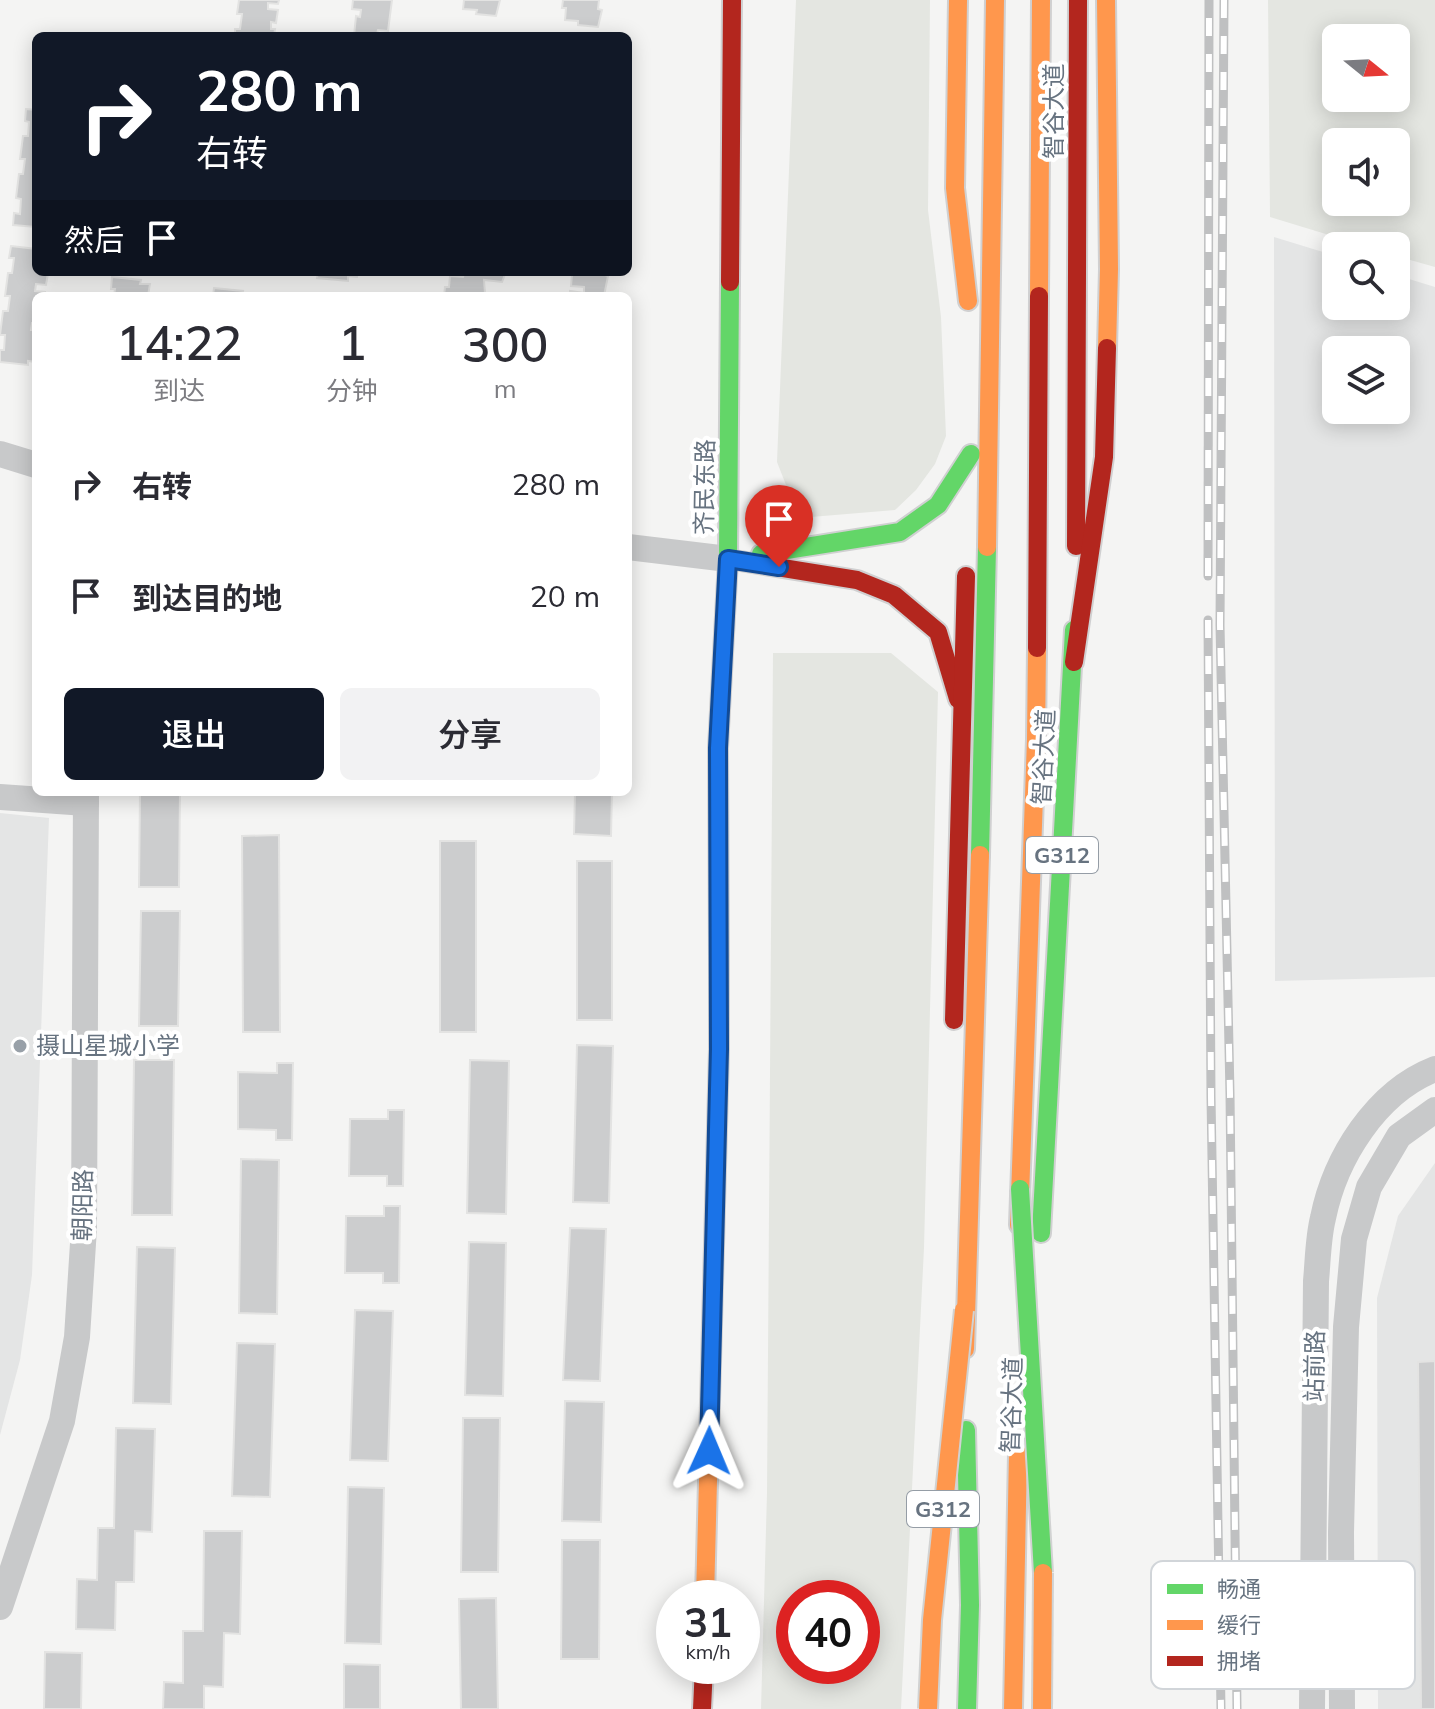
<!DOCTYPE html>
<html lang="zh">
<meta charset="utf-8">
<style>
:root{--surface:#fff;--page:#f2f2f3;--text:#2b2b33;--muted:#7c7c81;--accent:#111827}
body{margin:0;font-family:Mulish,"Noto Sans SC",sans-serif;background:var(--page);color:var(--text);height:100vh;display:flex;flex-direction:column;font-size:30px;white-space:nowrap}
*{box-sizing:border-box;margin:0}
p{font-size:26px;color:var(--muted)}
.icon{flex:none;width:44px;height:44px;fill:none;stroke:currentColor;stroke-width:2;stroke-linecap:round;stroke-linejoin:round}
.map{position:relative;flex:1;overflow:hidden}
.sheet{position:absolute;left:32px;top:292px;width:600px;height:504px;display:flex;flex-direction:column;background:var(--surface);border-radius:12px;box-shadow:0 4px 20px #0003}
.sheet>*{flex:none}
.guide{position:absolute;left:32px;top:32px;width:600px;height:244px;border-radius:12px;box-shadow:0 4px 20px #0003;background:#111827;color:#fff;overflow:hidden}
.needle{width:52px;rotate:108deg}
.fabs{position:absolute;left:1322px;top:24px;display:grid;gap:16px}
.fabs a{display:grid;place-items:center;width:88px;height:88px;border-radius:12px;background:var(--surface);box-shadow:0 4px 20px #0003;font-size:40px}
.speed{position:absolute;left:656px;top:1580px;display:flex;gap:16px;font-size:40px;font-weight:700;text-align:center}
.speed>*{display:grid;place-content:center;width:104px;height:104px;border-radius:50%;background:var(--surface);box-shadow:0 4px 20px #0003;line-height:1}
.speed small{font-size:20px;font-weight:400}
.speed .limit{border:12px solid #d22;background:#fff;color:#111}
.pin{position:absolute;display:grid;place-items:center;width:68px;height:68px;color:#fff;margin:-82px -34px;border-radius:50% 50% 50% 0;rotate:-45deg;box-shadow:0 0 8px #0007}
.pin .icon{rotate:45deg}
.me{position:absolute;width:88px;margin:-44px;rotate:1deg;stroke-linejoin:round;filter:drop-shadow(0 0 6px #0008)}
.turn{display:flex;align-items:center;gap:28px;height:168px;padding:0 32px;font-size:36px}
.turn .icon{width:104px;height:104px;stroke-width:2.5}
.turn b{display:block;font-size:56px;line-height:68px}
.then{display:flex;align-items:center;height:76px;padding:0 32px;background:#0003;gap:16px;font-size:30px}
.eta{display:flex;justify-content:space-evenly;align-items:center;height:136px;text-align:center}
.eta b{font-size:48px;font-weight:600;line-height:56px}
.primary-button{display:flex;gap:16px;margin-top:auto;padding:16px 32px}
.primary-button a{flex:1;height:92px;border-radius:12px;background:var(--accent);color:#fff;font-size:32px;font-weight:600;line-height:92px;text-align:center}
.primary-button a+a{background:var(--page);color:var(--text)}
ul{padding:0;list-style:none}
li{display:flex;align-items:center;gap:24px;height:112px;padding:0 32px}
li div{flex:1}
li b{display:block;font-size:30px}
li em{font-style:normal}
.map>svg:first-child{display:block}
</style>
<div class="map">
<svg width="1435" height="1709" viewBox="0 0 1435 1709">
<rect width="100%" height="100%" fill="#f4f4f3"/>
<!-- built -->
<g fill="#e4e5e5" fill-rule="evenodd">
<path d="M1274 237 1336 256V306H1396V275L1435 287V977L1275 981ZM1336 350H1396V410H1336Z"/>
<polygon points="0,813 49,818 32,1275 20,1360 0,1435"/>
<polygon points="1435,1163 1435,1709 1378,1709 1377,1298 1398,1216"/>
</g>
<!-- green -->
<g fill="#e4e6e1" fill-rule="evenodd">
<polygon points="796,0 930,0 928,210 941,317 946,436 935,464 916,490 895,510 799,518 777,462"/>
<path d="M1268 0H1435V267L1396 256V246H1365L1270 217ZM1336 38H1396V98H1336ZM1336 142H1396V202H1336Z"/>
<path d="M773 653H891L938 692 924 1248 901 1709H761L767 1493ZM794 1598H862V1666H794Z"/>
</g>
<!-- building -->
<g fill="#cccdce" stroke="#e3e3e2" stroke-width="2">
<polygon points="239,0 279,0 278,4 268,3 268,9 278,10 276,23 271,22 271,29 275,29 274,36 235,36 235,29 240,29 242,14 237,14"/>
<polygon points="353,0 392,0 388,31 378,30 377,34 388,36 354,36 356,16 360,17 361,10 352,9"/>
<polygon points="464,0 500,0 496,16 476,14 477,10 463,9"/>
<polygon points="563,0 599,0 598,9 602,10 598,27 578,25 578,21 565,20 566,8 562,8"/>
<polygon points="26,109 36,110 36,227 13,225 14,213 20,214 21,199 16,198 19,174 23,174 25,159 20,159 23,136 28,136 29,122 25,121"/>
<polygon points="11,246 36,249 36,272 48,273 46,285 36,284 35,291 45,292 45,296 36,296 36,323 32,323 31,330 36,330 36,362 28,361 28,365 0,362 0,350 4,350 5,335 0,335 3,311 8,311 10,296 5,296 8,273 12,273 14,258 9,258"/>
<polygon points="318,272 358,272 357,277 348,276 348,281 317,278"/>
<polygon points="469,272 506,272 502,282 484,280 485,293 480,293 480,296 444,296 445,287 449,287 450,276 463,277 464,274 469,274"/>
<polygon points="568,272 605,272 605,275 608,276 604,296 570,296 570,291 584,293 584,287 571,286 572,275 568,275"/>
<polygon points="112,277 141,280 140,284 150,284 148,296 114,296 115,289 111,289"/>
<polygon points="214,288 243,291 242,295 252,296 213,296"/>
<polygon points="140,792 180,792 179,887 139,887"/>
<polygon points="575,792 612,792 611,836 574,834"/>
<polygon points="279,835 280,1032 243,1032 242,836"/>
<rect x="440" y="841" width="36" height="191"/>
<rect x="577" y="861" width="35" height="159"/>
<polygon points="141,911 180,911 178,1026 139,1026"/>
<polygon points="577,1045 613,1046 609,1203 573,1202"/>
<polygon points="134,1060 174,1060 172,1215 132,1215"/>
<polygon points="470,1060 509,1061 506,1214 467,1213"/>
<polygon points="277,1063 293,1063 292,1140 276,1140 276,1130 238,1129 238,1072 277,1073"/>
<polygon points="388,1110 404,1110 403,1186 387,1186 387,1176 349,1176 350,1119 388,1119"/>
<polygon points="241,1159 279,1160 277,1314 239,1313"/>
<polygon points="384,1206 400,1206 399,1283 383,1283 383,1273 345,1273 346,1216 384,1216"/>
<polygon points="570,1228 606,1229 600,1381 563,1380"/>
<polygon points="469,1242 506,1243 503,1396 465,1395"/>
<polygon points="137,1247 175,1248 171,1404 133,1403"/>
<polygon points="355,1310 393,1311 388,1461 350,1460"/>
<polygon points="237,1343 275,1344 270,1497 232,1496"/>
<polygon points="1435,1361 1435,1709 1421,1709 1418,1362"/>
<polygon points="565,1401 604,1402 601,1522 562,1521"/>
<polygon points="463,1418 500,1418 498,1572 461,1572"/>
<polygon points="116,1428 155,1429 152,1532 135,1531 134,1582 116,1582 115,1630 76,1629 77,1579 97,1580 98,1528 114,1528"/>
<polygon points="348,1487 384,1488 381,1644 345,1643"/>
<polygon points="204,1531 242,1531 240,1634 224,1633 223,1687 204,1686 204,1709 163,1709 164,1682 183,1683 183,1631 203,1631"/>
<polygon points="562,1540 600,1540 599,1659 561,1659"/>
<polygon points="496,1598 498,1709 461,1709 459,1599"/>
<polygon points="45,1652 82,1653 81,1709 44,1709"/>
<polygon points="344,1664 380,1665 380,1709 344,1709"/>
</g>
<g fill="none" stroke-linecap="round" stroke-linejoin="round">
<defs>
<g id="fast">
<polyline points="761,554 900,532 938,505 971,454"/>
<polyline points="980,855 987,547"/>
<polyline points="719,956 718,748 728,559 730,282"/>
<polyline points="1041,1233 1074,630"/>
<polyline points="966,1430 970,1605 967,1709"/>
</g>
<g id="slow">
<polyline points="958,0 955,188 968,301"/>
<polyline points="1106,0 1109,269 1107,348"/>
<polyline points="1039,296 1041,0"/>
<polyline points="987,547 995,0"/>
<polyline points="1019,1225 1036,739 1037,648"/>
<polyline points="965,1349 980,855"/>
<polyline points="705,1598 719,1049 719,956"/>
<polyline points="1013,1709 1018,1454"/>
</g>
<g id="jam">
<polyline points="730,282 732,0"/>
<polyline points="1076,546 1078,0"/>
<polyline points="728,559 857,580 894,595 938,632 958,699"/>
<polyline points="1037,648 1039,296"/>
<polyline points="1074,662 1104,457 1107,348"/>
<polyline points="954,1020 966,576"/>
<polyline points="702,1709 704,1666"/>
</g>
</defs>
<!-- fast casing -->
<use href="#fast" stroke="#d0d0d1" stroke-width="22"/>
<!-- slow casing -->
<use href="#slow" stroke="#d0d0d1" stroke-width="22"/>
<!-- jam casing -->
<use href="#jam" stroke="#d0d0d1" stroke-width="22"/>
<!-- street -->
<g stroke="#c8c9ca" stroke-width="26">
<polyline points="0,454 36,465"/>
<polyline points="628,547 728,559"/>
<polyline points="0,797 86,803"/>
<polyline points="0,1607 62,1421 77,1337 84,1228 86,792"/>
<path d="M1312 1709 1316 1281C1318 1260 1318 1238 1323 1218 1335 1158 1376 1092 1435 1069"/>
<polyline points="1342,1709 1341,1532 1346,1327 1354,1239 1369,1187 1399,1136 1435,1110"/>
</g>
<!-- fast -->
<use href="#fast" stroke="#63d668" stroke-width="18"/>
<!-- slow -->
<use href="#slow" stroke="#ff974d" stroke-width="18"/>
<!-- jam -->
<use href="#jam" stroke="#b3261e" stroke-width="18"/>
<defs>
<g id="rail">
<polyline points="1224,0 1220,625 1230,1094 1237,1709"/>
<polyline points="1208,576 1209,0"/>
<polyline points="1208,620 1211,1097 1221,1709"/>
</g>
</defs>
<!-- rail casing -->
<use href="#rail" stroke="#bfc0c1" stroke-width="9"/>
<!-- rail -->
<use href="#rail" stroke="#fff" stroke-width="6" stroke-dasharray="18" stroke-linecap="butt"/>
<defs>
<polyline id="fast-bridge" points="1020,1189 1043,1573"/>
<g id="slow-bridge">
<polyline points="928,1709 932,1620 964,1310"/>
<polyline points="1042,1709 1043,1573"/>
</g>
</defs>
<!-- fast-bridge casing -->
<use href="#fast-bridge" stroke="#d1d2d2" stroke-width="22" stroke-linecap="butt"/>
<!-- slow-bridge casing -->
<use href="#slow-bridge" stroke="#d1d2d2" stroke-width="22" stroke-linecap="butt"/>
<!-- fast-bridge -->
<use href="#fast-bridge" stroke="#63d668" stroke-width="18"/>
<!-- slow-bridge -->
<use href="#slow-bridge" stroke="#ff974d" stroke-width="18"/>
</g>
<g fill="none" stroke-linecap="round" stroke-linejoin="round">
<defs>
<polyline id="route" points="709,1451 719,1049 718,748 728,559 779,567"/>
</defs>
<!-- route casing -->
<use href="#route" stroke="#114b97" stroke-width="20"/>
<!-- route -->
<use href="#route" stroke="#1a73e8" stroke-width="14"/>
</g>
<!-- markers -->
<circle fill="#98a0a8" stroke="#fff" stroke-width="3" cx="20" cy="1046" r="8"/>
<g text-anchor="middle" stroke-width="8" stroke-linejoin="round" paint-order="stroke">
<!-- shield labels -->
<g fill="#fff" stroke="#959da6" stroke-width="2">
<rect x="1026" y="837" width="72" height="36" rx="6"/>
<rect x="907" y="1491" width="72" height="36" rx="6"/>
</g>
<g font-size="22" font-weight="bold" fill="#677380">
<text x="1062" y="863">G312</text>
<text x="943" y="1517">G312</text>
</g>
<!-- street labels -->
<g font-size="24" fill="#677380" stroke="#fff">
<text transform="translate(1054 111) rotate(-90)" y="8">智谷大道</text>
<text transform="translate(705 487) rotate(-89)" y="8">齐民东路</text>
<text transform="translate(1044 757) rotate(-87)" y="8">智谷大道</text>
<text transform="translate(83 1205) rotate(-89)" y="8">朝阳路</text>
<text transform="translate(1315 1366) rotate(-89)" y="8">站前路</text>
<text transform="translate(1012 1405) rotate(-88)" y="8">智谷大道</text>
</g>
<!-- poi labels -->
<g font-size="24" fill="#677380" stroke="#fff" text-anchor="start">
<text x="36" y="1054">摄山星城小学</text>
</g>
</g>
<!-- legend -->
<rect x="1151" y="1561" width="264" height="128" rx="12" fill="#fff" stroke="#d1d5d9" stroke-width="2"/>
<rect x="1167" y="1584" width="36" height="10" fill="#63d668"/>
<rect x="1167" y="1620" width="36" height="10" fill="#ff974d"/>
<rect x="1167" y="1656" width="36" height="10" fill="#b3261e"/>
<g font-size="22" fill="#677380">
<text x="1217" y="1597">畅通</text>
<text x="1217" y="1633">缓行</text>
<text x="1217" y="1669">拥堵</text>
</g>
</svg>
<div class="fabs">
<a><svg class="needle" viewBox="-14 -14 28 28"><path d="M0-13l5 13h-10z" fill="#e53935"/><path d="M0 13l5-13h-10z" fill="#7c7c81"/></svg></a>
<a><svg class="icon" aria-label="sound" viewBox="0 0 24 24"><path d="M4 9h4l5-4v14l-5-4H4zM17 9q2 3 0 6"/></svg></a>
<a><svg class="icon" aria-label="search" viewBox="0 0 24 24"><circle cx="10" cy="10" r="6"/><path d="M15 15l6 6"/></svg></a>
<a><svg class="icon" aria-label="layers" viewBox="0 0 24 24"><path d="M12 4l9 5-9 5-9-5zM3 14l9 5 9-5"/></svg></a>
</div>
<div class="speed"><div>31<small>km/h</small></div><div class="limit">40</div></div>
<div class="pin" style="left:779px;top:567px;background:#d93025"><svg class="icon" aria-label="arrive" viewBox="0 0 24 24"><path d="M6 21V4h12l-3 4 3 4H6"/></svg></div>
<svg class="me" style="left:709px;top:1451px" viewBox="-20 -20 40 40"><path d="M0-17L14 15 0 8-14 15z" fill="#1a73e8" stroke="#fff" stroke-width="4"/></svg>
<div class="guide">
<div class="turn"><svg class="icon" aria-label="right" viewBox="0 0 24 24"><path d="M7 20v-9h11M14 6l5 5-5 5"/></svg><div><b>280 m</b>右转</div></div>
<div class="then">然后<svg class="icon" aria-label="arrive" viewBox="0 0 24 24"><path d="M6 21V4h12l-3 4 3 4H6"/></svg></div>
</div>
<section class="sheet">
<div class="eta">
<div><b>14:22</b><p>到达</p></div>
<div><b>1</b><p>分钟</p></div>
<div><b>300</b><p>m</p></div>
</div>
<ul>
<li><svg class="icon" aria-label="right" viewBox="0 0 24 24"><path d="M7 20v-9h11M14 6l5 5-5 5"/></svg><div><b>右转</b></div><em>280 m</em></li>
<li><svg class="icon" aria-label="arrive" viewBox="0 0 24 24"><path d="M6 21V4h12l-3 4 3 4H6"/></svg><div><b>到达目的地</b></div><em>20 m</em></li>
</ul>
<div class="primary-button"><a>退出</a><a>分享</a></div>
</section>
</div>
